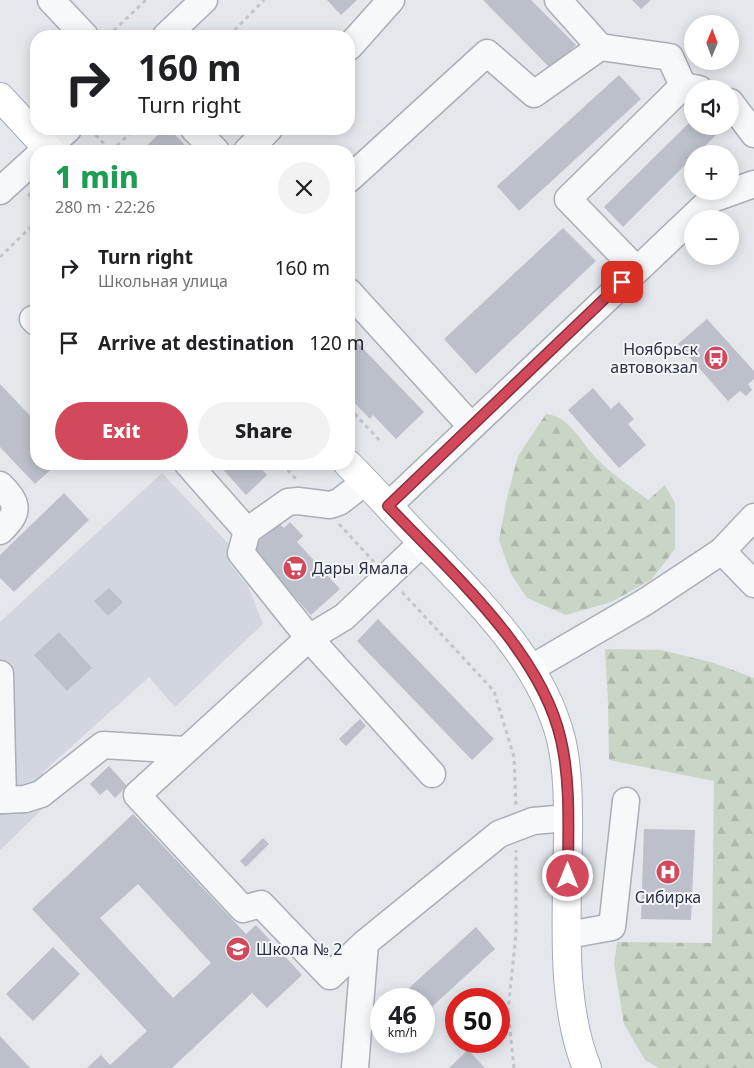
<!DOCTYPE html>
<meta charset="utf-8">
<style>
:root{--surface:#fff;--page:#f2f2f2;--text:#202124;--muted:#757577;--accent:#d1495b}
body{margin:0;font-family:"Noto Sans",sans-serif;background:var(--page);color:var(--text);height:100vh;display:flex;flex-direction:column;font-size:19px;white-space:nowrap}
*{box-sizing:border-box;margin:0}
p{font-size:16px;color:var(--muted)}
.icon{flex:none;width:28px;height:28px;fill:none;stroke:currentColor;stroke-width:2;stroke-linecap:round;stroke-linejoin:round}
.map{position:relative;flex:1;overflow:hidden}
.panel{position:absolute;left:30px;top:145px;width:325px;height:325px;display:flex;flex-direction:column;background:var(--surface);border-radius:20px;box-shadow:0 2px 12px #0003}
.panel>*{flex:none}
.hud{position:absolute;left:30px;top:30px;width:325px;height:105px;border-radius:20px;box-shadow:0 2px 12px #0003;background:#fff;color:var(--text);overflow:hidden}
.needle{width:32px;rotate:1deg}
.controls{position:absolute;left:684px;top:15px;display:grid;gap:10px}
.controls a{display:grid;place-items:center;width:55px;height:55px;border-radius:50%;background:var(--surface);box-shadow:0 2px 12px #0003;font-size:25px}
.speed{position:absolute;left:370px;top:988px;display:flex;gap:10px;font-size:25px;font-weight:700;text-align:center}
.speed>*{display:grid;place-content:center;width:65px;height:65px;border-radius:50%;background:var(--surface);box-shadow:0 2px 12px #0003;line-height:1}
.speed small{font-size:12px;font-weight:400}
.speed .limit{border:8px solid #d22;background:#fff;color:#111}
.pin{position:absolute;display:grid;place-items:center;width:42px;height:42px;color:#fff;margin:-21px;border-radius:10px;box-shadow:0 2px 8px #0006}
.me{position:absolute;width:55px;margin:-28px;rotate:0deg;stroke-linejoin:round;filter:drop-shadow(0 0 4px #0008)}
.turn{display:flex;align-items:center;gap:18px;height:105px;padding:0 25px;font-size:22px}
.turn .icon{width:65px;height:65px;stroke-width:2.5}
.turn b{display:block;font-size:35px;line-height:42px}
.round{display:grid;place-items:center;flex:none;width:52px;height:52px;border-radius:26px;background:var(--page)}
.headline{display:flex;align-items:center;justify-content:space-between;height:85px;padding:0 25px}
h1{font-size:30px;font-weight:800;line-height:38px;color:#1e9e55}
.button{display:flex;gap:10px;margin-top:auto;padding:10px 25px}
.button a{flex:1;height:58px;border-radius:30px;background:var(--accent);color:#fff;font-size:20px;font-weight:800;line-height:58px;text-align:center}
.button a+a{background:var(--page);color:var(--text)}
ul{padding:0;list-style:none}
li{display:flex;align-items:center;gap:15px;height:75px;padding:0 25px}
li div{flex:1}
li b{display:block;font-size:19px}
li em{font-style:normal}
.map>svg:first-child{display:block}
</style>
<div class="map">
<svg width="754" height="1068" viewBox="0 0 754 1068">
<defs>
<pattern id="forest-firs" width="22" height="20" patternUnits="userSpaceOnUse" patternTransform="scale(1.25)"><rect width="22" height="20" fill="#c9d6c5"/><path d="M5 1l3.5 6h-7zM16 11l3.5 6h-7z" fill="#adb8ab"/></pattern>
</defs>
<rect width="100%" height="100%" fill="#e4e7ec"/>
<!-- built -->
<polygon fill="#d2d6de" points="162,473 228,543 229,563 248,586 263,624 175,707 149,677 43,772 59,793 0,850 0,622"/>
<!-- forest -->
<g fill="url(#forest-firs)">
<path d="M546 414C570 416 582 444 597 459 612 474 631 487 648 500L665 485 675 503V549L651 580 611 602 566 615 527 598 511 574 499 540 507 498 518 456Z"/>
<polygon points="605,649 661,650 714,663 754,678 754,1068 659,1068 645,1060 624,1024 614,964 617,942 712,943 714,781 609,760 608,702"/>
</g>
<!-- building -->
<g fill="#bbc0ca" fill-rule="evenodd">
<polygon points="327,0 357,0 341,15"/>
<polygon points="483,0 531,0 576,45 551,69"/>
<polygon points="632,0 651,0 641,9"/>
<polygon points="619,75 641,99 519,211 497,186"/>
<polygon points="692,120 692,126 725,126 697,154 692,154 692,158 623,227 604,207"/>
<polygon points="164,129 169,129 191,151 141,151"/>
<polygon points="563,228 596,261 476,374 444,339"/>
<polygon points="707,319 754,371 754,379 748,384 752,390 746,396 740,391 728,401 678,344"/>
<polygon points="349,334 424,412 396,439 373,415 370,419 349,397"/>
<polygon points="0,384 36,422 36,464 57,464 35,484 0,447"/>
<polygon points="593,388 611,409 619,402 634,419 628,424 646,445 619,468 568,410"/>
<polygon points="218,464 257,464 267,475 246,495"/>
<polygon points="64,493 89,520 14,592 0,578 0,555"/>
<polygon points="290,522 303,536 297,542 340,589 311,615 251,548 279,523 284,528"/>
<polygon points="109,588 123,602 108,616 94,601"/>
<polygon points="378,619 494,739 472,760 357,641"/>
<polygon points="59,632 92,668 67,691 34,655"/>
<polygon points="360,719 366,726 346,746 339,739"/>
<polygon points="109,766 127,786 115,798 107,789 100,795 90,784"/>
<path d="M133 814 246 934 256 925 302 975 267 1008 252 993 172 1068H87L101 1055 110 1065 147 1031 32 909ZM138 884 211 963 173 998 100 918Z"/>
<polygon points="644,829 695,830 691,920 641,919"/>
<polygon points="263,838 269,844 246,867 240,861"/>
<polygon points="476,927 495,949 424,1014 424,999 397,999"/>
<polygon points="53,947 80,974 33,1021 6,994"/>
<polygon points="381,1013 381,1038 369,1025"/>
<polygon points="0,1036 30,1068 0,1068"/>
<polygon points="468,1050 485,1068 449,1068"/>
</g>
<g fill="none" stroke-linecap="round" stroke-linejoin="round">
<defs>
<g id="minor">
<polyline points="51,0 85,36"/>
<polyline points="558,0 600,47 670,57 683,86 699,89"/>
<polyline points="166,36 204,0"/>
<polyline points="349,47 391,0"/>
<polyline points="730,102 754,134"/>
<polyline points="194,129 216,151"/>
<polyline points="44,151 68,129"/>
<polyline points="247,151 269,129"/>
<polyline points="349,179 487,53 534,94 600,47"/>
<polyline points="0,191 36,158"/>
<polyline points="636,269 568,199 683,86"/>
<polyline points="349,292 471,426"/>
<polyline points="33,319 36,322"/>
<polyline points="188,464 247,531 288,502 298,501 330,505 339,502 365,482"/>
<path d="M0 485C19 504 20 512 0 531"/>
<polyline points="388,506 712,199 754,184"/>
<polyline points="247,531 241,553 309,638 432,774"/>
<polyline points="722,551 754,584"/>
<polyline points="530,669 645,602 722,551 754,517"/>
<polyline points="0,674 3,800 0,800"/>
<polyline points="3,800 25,799 41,794 103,745 185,750"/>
<polyline points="568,935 612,927 626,801"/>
<polyline points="365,943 330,976 261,904 243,909 137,795 309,638 344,617 422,543"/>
<polyline points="355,1068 365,943 499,834 533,821 568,818"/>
</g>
<g id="major">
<polyline points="0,97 50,151"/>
<path d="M348 464C374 490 398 517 423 543 477 600 541 660 561 739 567 764 568 792 568 817 569 895 557 995 587 1068"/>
</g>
</defs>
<!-- minor casing -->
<use href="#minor" stroke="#a9aeb7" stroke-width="29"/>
<!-- major casing -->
<use href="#major" stroke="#a3abb8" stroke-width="30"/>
<!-- path -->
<g stroke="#c2c5cb" stroke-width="3" stroke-dasharray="4 4" stroke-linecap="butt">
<polyline points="108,36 146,0"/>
<polyline points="229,36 264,0"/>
<polyline points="90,129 111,151"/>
<polyline points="111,151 135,129"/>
<polyline points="28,194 36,202"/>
<polyline points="0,257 36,222"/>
<polyline points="349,408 381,442"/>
<polyline points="282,464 297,480"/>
<polyline points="339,524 374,562"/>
<polyline points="402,592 494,691 514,757 516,806"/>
<polyline points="514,1068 508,1011 516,934 516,850"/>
</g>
<!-- minor -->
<use href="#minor" stroke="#f7f8fa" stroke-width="26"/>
<!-- major -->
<use href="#major" stroke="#fff" stroke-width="28"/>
</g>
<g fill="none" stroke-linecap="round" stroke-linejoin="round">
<defs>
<path id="route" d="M568 876C568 831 571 784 561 740 541 650 449 571 388 506L622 282"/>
</defs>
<!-- route casing -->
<use href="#route" stroke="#882f3b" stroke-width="12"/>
<!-- route -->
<use href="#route" stroke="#d1495b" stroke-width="9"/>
</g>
<!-- icons -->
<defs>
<symbol id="bus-disc" viewBox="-11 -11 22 22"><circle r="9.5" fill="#d1495b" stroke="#f4f6f9"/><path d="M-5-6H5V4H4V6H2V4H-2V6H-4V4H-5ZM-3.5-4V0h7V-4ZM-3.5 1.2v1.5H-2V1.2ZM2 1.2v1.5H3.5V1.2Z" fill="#fff"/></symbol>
<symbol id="supermarket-disc" viewBox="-11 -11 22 22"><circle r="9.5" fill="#d1495b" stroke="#f4f6f9"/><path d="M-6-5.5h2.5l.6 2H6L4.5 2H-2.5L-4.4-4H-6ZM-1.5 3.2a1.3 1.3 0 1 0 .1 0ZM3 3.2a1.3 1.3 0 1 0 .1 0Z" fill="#fff"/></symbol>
<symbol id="hospital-disc" viewBox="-11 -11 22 22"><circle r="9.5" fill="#d1495b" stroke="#f4f6f9"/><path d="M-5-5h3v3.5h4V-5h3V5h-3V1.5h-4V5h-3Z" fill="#fff"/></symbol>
<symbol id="school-disc" viewBox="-11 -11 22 22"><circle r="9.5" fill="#d1495b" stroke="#f4f6f9"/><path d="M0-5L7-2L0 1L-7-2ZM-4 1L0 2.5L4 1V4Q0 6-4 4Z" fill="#fff"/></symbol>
</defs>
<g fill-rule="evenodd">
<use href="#bus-disc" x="702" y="344" width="28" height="28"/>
<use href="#supermarket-disc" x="281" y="554" width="28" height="28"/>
<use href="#hospital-disc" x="654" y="858" width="28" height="28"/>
<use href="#school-disc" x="224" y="935" width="28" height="28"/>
</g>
<g text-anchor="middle" stroke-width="4" stroke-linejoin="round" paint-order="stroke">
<!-- poi labels -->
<g font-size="16" fill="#2b3445" stroke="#f4f6f9" text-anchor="start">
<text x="698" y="355" text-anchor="end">Ноябрьск<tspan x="698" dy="18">автовокзал</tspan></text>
<text x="312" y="574">Дары Ямала</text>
<text x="668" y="903" text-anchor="middle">Сибирка</text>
<text x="256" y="955">Школа № 2</text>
</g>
</g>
</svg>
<div class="controls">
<a><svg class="needle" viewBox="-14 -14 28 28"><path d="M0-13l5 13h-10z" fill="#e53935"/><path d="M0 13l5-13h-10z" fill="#757577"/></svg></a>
<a><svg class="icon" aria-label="sound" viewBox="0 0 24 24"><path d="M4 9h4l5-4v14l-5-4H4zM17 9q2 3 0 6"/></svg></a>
<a>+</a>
<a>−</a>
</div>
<div class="speed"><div>46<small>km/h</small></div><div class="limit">50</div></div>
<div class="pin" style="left:622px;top:282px;background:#d93025"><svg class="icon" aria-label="arrive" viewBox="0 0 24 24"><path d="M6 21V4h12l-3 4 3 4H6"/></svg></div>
<svg class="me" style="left:568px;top:876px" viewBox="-20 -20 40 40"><circle r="17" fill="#d1495b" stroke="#fff" stroke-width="3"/><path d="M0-11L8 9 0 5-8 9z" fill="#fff"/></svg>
<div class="hud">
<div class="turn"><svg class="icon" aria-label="right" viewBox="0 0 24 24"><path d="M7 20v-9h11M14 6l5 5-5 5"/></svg><div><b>160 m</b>Turn right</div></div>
</div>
<section class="panel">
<div class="headline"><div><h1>1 min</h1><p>280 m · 22:26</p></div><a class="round"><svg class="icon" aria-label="close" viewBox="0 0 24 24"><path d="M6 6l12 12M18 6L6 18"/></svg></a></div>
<ul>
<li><svg class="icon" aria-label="right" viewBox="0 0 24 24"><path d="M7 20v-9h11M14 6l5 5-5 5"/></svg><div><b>Turn right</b><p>Школьная улица</p></div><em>160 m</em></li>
<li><svg class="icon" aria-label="arrive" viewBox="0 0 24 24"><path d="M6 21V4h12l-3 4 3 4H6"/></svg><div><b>Arrive at destination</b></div><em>120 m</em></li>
</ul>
<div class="button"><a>Exit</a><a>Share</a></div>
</section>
</div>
